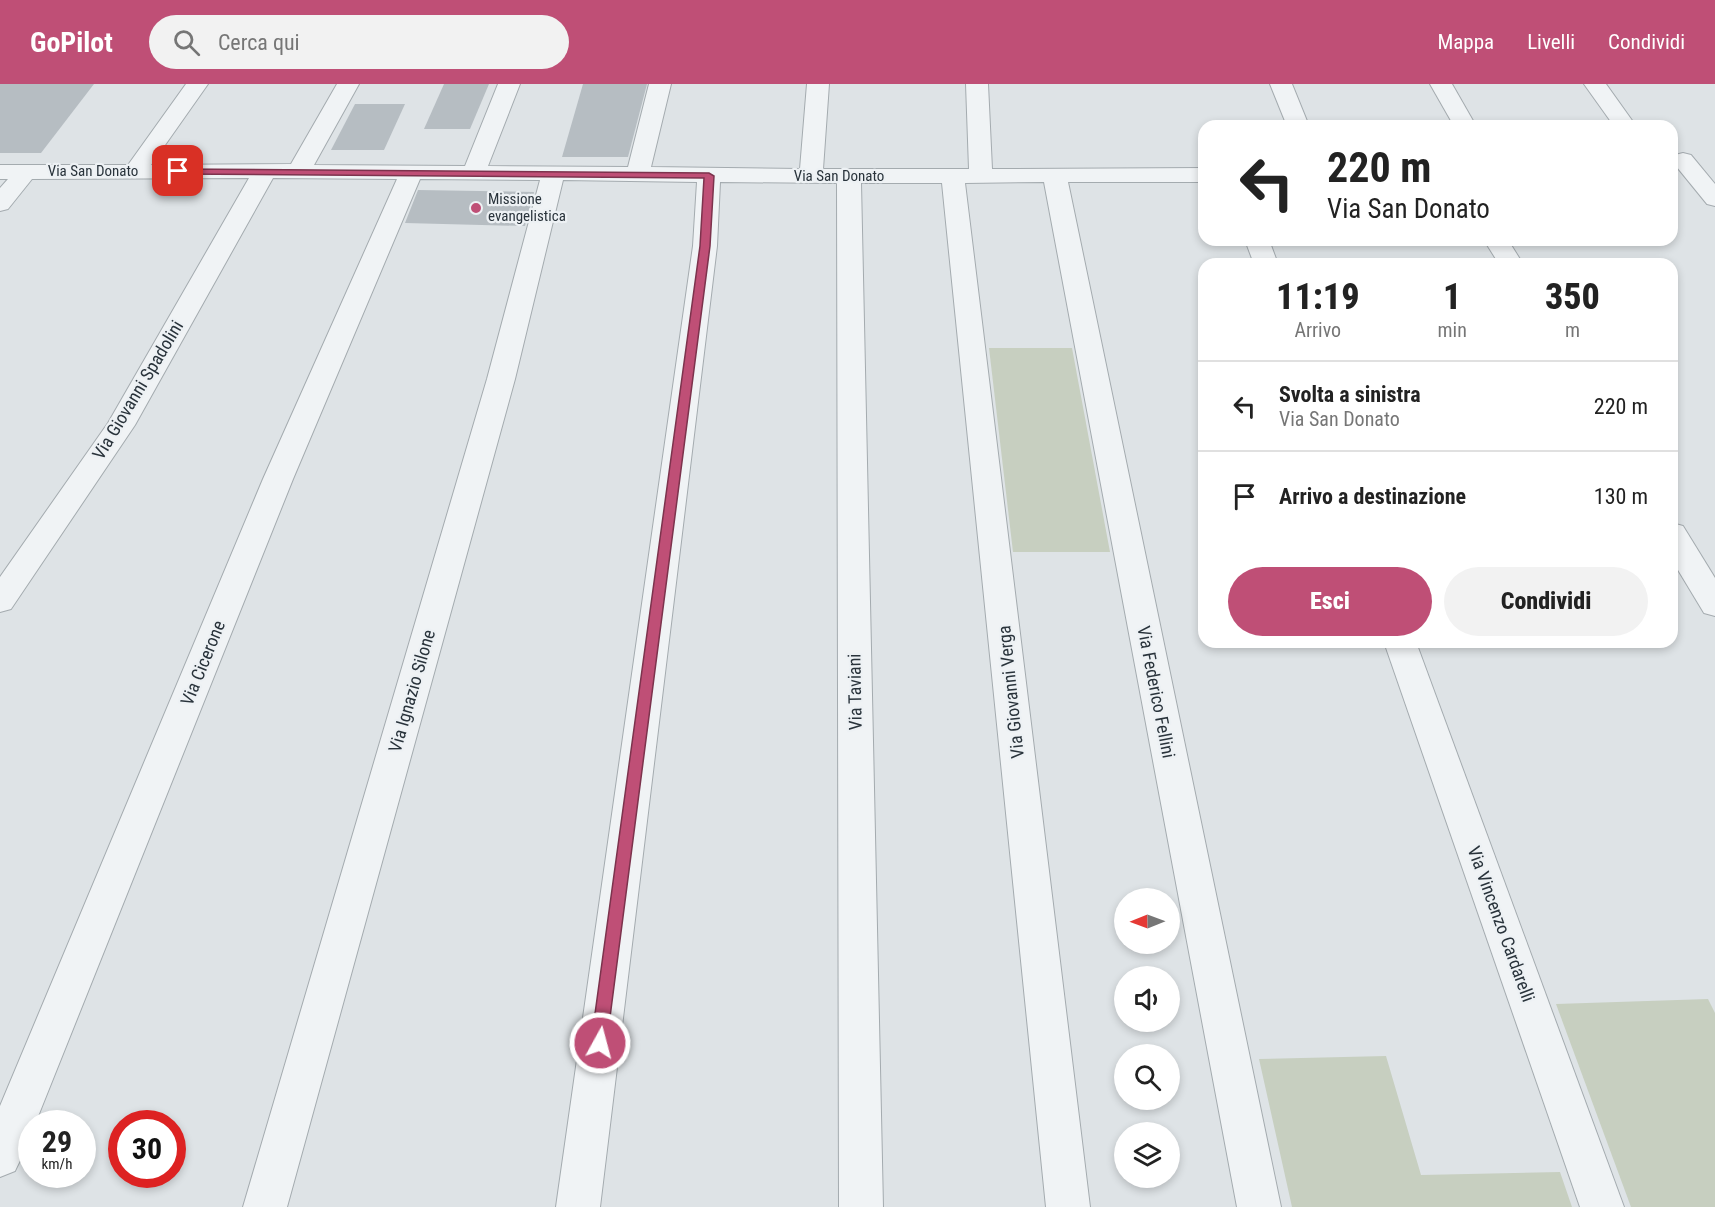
<!DOCTYPE html>
<html lang="it">
<style>
:root{--surface:#fff;--page:#f2f2f2;--text:#222;--muted:#767676;--line:#e0e0e0;--accent:#bf4f76}
body{margin:0;font-family:"Roboto Condensed",sans-serif;background:var(--page);color:var(--text);height:100vh;display:flex;flex-direction:column;font-size:22px;white-space:nowrap}
*{box-sizing:border-box;margin:0}
p{font-size:20px;color:var(--muted)}
.icon{flex:none;width:33px;height:33px;fill:none;stroke:currentColor;stroke-width:2;stroke-linecap:round;stroke-linejoin:round}
.map{position:relative;flex:1;overflow:hidden}
.side{position:absolute;left:1198px;top:174px;width:480px;height:390px;display:flex;flex-direction:column;background:var(--surface);border-radius:18px;box-shadow:0 3px 9px #0003}
.side>*{flex:none}
.guide{position:absolute;left:1198px;top:36px;width:480px;height:126px;border-radius:18px;box-shadow:0 3px 9px #0003;background:#fff;color:var(--text);overflow:hidden}
.needle{width:39px;rotate:269deg}
.fabs{position:absolute;left:1114px;top:804px;display:grid;gap:12px}
.fabs a{display:grid;place-items:center;width:66px;height:66px;border-radius:50%;background:var(--surface);box-shadow:0 3px 9px #0003;font-size:30px}
.speed{position:absolute;left:18px;top:1026px;display:flex;gap:12px;font-size:30px;font-weight:700;text-align:center}
.speed>*{display:grid;place-content:center;width:78px;height:78px;border-radius:50%;background:var(--surface);box-shadow:0 3px 9px #0003;line-height:1}
.speed small{font-size:15px;font-weight:400}
.speed .limit{border:9px solid #d22;background:#fff;color:#111}
.pin{position:absolute;display:grid;place-items:center;width:51px;height:51px;color:#fff;margin:-26px;border-radius:12px;box-shadow:0 3px 9px #0006}
.me{position:absolute;width:66px;margin:-33px;rotate:7deg;stroke-linejoin:round;filter:drop-shadow(0 0 4px #0008)}
.turn{display:flex;align-items:center;gap:21px;height:126px;padding:0 30px;font-size:27px}
.turn .icon{width:78px;height:78px;stroke-width:2.5}
.turn b{display:block;font-size:42px;line-height:51px}
.eta{display:flex;justify-content:space-evenly;align-items:center;height:102px;text-align:center}
.eta b{font-size:36px;font-weight:800;line-height:42px}
.cta{display:flex;gap:12px;margin-top:auto;padding:12px 30px}
.cta a{flex:1;height:69px;border-radius:36px;background:var(--accent);color:#fff;font-size:24px;font-weight:800;line-height:69px;text-align:center}
.cta a+a{background:var(--page);color:var(--text)}
ul{padding:0;list-style:none}
li{display:flex;align-items:center;gap:18px;height:90px;padding:0 30px;border-top:2px solid var(--line)}
li div{flex:1}
li b{display:block;font-size:22px}
li em{font-style:normal}
header{display:flex;align-items:center;gap:36px;box-sizing:border-box;height:84px;padding:0 30px;background:var(--accent);color:#fff}
header strong{font-size:28px}
nav{display:flex;gap:33px;margin-inline-start:auto;font-size:21px}
.search{width:420px;height:54px;background:var(--page);display:flex;align-items:center;gap:15px;box-sizing:border-box;padding:0 21px;border-radius:33px;color:var(--muted);font-size:22px}
.map>svg:first-child{display:block}
</style>
<header>
<strong>GoPilot</strong>
<div class="search"><svg class="icon" aria-label="search" viewBox="0 0 24 24"><circle cx="10" cy="10" r="6"/><path d="M15 15l6 6"/></svg>Cerca qui</div>
<nav><a>Mappa</a><a>Livelli</a><a>Condividi</a></nav>
</header>
<div class="map">
<svg width="1715" height="1123" viewBox="0 0 1715 1123">
<rect width="100%" height="100%" fill="#dee3e6"/>
<!-- green -->
<g fill="#c7cfc0">
<polygon points="989,264 1072,264 1110,468 1013,468"/>
<polygon points="1708,915 1715,929 1715,1123 1631,1123 1556,920"/>
<polygon points="1386,972 1421,1091 1560,1088 1572,1123 1292,1123 1259,975"/>
</g>
<!-- building -->
<g fill="#b6bdc2">
<polygon points="0,0 94,0 41,69 0,69"/>
<polygon points="444,0 489,0 470,45 424,45"/>
<polygon points="583,0 647,0 628,73 562,73"/>
<polygon points="355,20 405,20 384,66 331,66"/>
<polygon points="418,106 534,108 525,142 405,139"/>
</g>
<g fill="none" stroke-linecap="round" stroke-linejoin="round">
<defs>
<g id="minor">
<path d="M186 0H208L151 81 291 80 337 0H359L314 81 465 82 498 0H520L488 82 628 83 649 0H671L651 83 800 85 807 0H829L823 85H969L966 0H988L992 85 1204 84V98H1068L1281 1123H1237L1044 98 965 99 1090 1123H1046L942 99H861L883 1123H839L837 99 720 98 717 162 600 1123H556L693 162 697 98 563 96 515 295 287 1123H243L487 295 540 96 420 95 293 395 35 1040H32C32 1056 22 1072 15 1087L0 1093V1022L263 395 397 95 273 94 135 341 11 525 0 528V493L108 339 249 94 32 95 8 125 0 127V104L8 95H0V81H128Z"/>
<polygon points="1270,0 1292,0 1309,42 1287,42"/>
<polygon points="1430,0 1452,0 1476,42 1454,42"/>
<polygon points="1584,0 1606,0 1636,42 1614,42"/>
<polygon points="1683,69 1691,71 1715,100 1715,122 1707,120 1672,77 1675,71"/>
<polygon points="1245,156 1269,156 1278,180 1254,180"/>
<polygon points="1484,156 1508,156 1523,180 1499,180"/>
<polygon points="1672,439 1683,442 1715,494 1715,532 1704,529 1672,476"/>
<polygon points="1384,558 1416,558 1624,1123 1580,1123"/>
</g>
</defs>
<!-- minor casing -->
<use href="#minor" stroke="#a4abaf" stroke-width="2"/>
<!-- minor -->
<use href="#minor" fill="#f0f3f5" fill-rule="evenodd"/>
</g>
<!-- route -->
<polygon fill="#bf4f76" stroke="#7c334d" stroke-width="1.5" points="175,85 709,89 714,92 710,162 606,964 600,967 594,964 591,959 700,162 704,94 178,90 175,89"/>
<!-- markers -->
<circle fill="#bf4f76" stroke="#edf1f4" stroke-width="2" cx="476" cy="124" r="6"/>
<g text-anchor="middle" stroke-width="4.5" stroke-linejoin="round" paint-order="stroke">
<!-- far-street labels -->
<g font-size="15" fill="#29333b" stroke="#edf1f4">
<text x="93" y="92">Via San Donato</text>
<text x="839" y="97">Via San Donato</text>
</g>
<!-- far-poi labels -->
<g font-size="15" fill="#29333b" stroke="#edf1f4" text-anchor="start">
<text x="488" y="120">Missione<tspan x="488" dy="17">evangelistica</tspan></text>
</g>
<!-- street labels -->
<g font-size="18" fill="#29333b" stroke="#edf1f4">
<text transform="translate(138 306) rotate(-59)" y="6">Via Giovanni Spadolini</text>
<text transform="translate(203 579) rotate(-68)" y="6">Via Cicerone</text>
<text transform="translate(412 607) rotate(-74)" y="6">Via Ignazio Silone</text>
<text transform="translate(855 608) rotate(-91)" y="6">Via Taviani</text>
<text transform="translate(1011 608) rotate(-96)" y="6">Via Giovanni Verga</text>
<text transform="translate(1156 608) rotate(79)" y="6">Via Federico Fellini</text>
<text transform="translate(1501 840) rotate(70)" y="6">Via Vincenzo Cardarelli</text>
</g>
</g>
</svg>
<div class="fabs">
<a><svg class="needle" viewBox="-14 -14 28 28"><path d="M0-13l5 13h-10z" fill="#e53935"/><path d="M0 13l5-13h-10z" fill="#767676"/></svg></a>
<a><svg class="icon" aria-label="sound" viewBox="0 0 24 24"><path d="M4 9h4l5-4v14l-5-4H4zM17 9q2 3 0 6"/></svg></a>
<a><svg class="icon" aria-label="search" viewBox="0 0 24 24"><circle cx="10" cy="10" r="6"/><path d="M15 15l6 6"/></svg></a>
<a><svg class="icon" aria-label="layers" viewBox="0 0 24 24"><path d="M12 4l9 5-9 5-9-5zM3 14l9 5 9-5"/></svg></a>
</div>
<div class="speed"><div>29<small>km/h</small></div><div class="limit">30</div></div>
<div class="pin" style="left:178px;top:87px;background:#d93025"><svg class="icon" aria-label="arrive" viewBox="0 0 24 24"><path d="M6 21V4h12l-3 4 3 4H6"/></svg></div>
<svg class="me" style="left:600px;top:959px" viewBox="-20 -20 40 40"><circle r="17" fill="#bf4f76" stroke="#fff" stroke-width="3"/><path d="M0-11L8 9 0 5-8 9z" fill="#fff"/></svg>
<div class="guide">
<div class="turn"><svg class="icon" aria-label="left" viewBox="0 0 24 24"><path d="M17 20v-9H6M10 6l-5 5 5 5"/></svg><div><b>220 m</b>Via San Donato</div></div>
</div>
<section class="side">
<div class="eta">
<div><b>11:19</b><p>Arrivo</p></div>
<div><b>1</b><p>min</p></div>
<div><b>350</b><p>m</p></div>
</div>
<ul>
<li><svg class="icon" aria-label="left" viewBox="0 0 24 24"><path d="M17 20v-9H6M10 6l-5 5 5 5"/></svg><div><b>Svolta a sinistra</b><p>Via San Donato</p></div><em>220 m</em></li>
<li><svg class="icon" aria-label="arrive" viewBox="0 0 24 24"><path d="M6 21V4h12l-3 4 3 4H6"/></svg><div><b>Arrivo a destinazione</b></div><em>130 m</em></li>
</ul>
<div class="cta"><a>Esci</a><a>Condividi</a></div>
</section>
</div>
